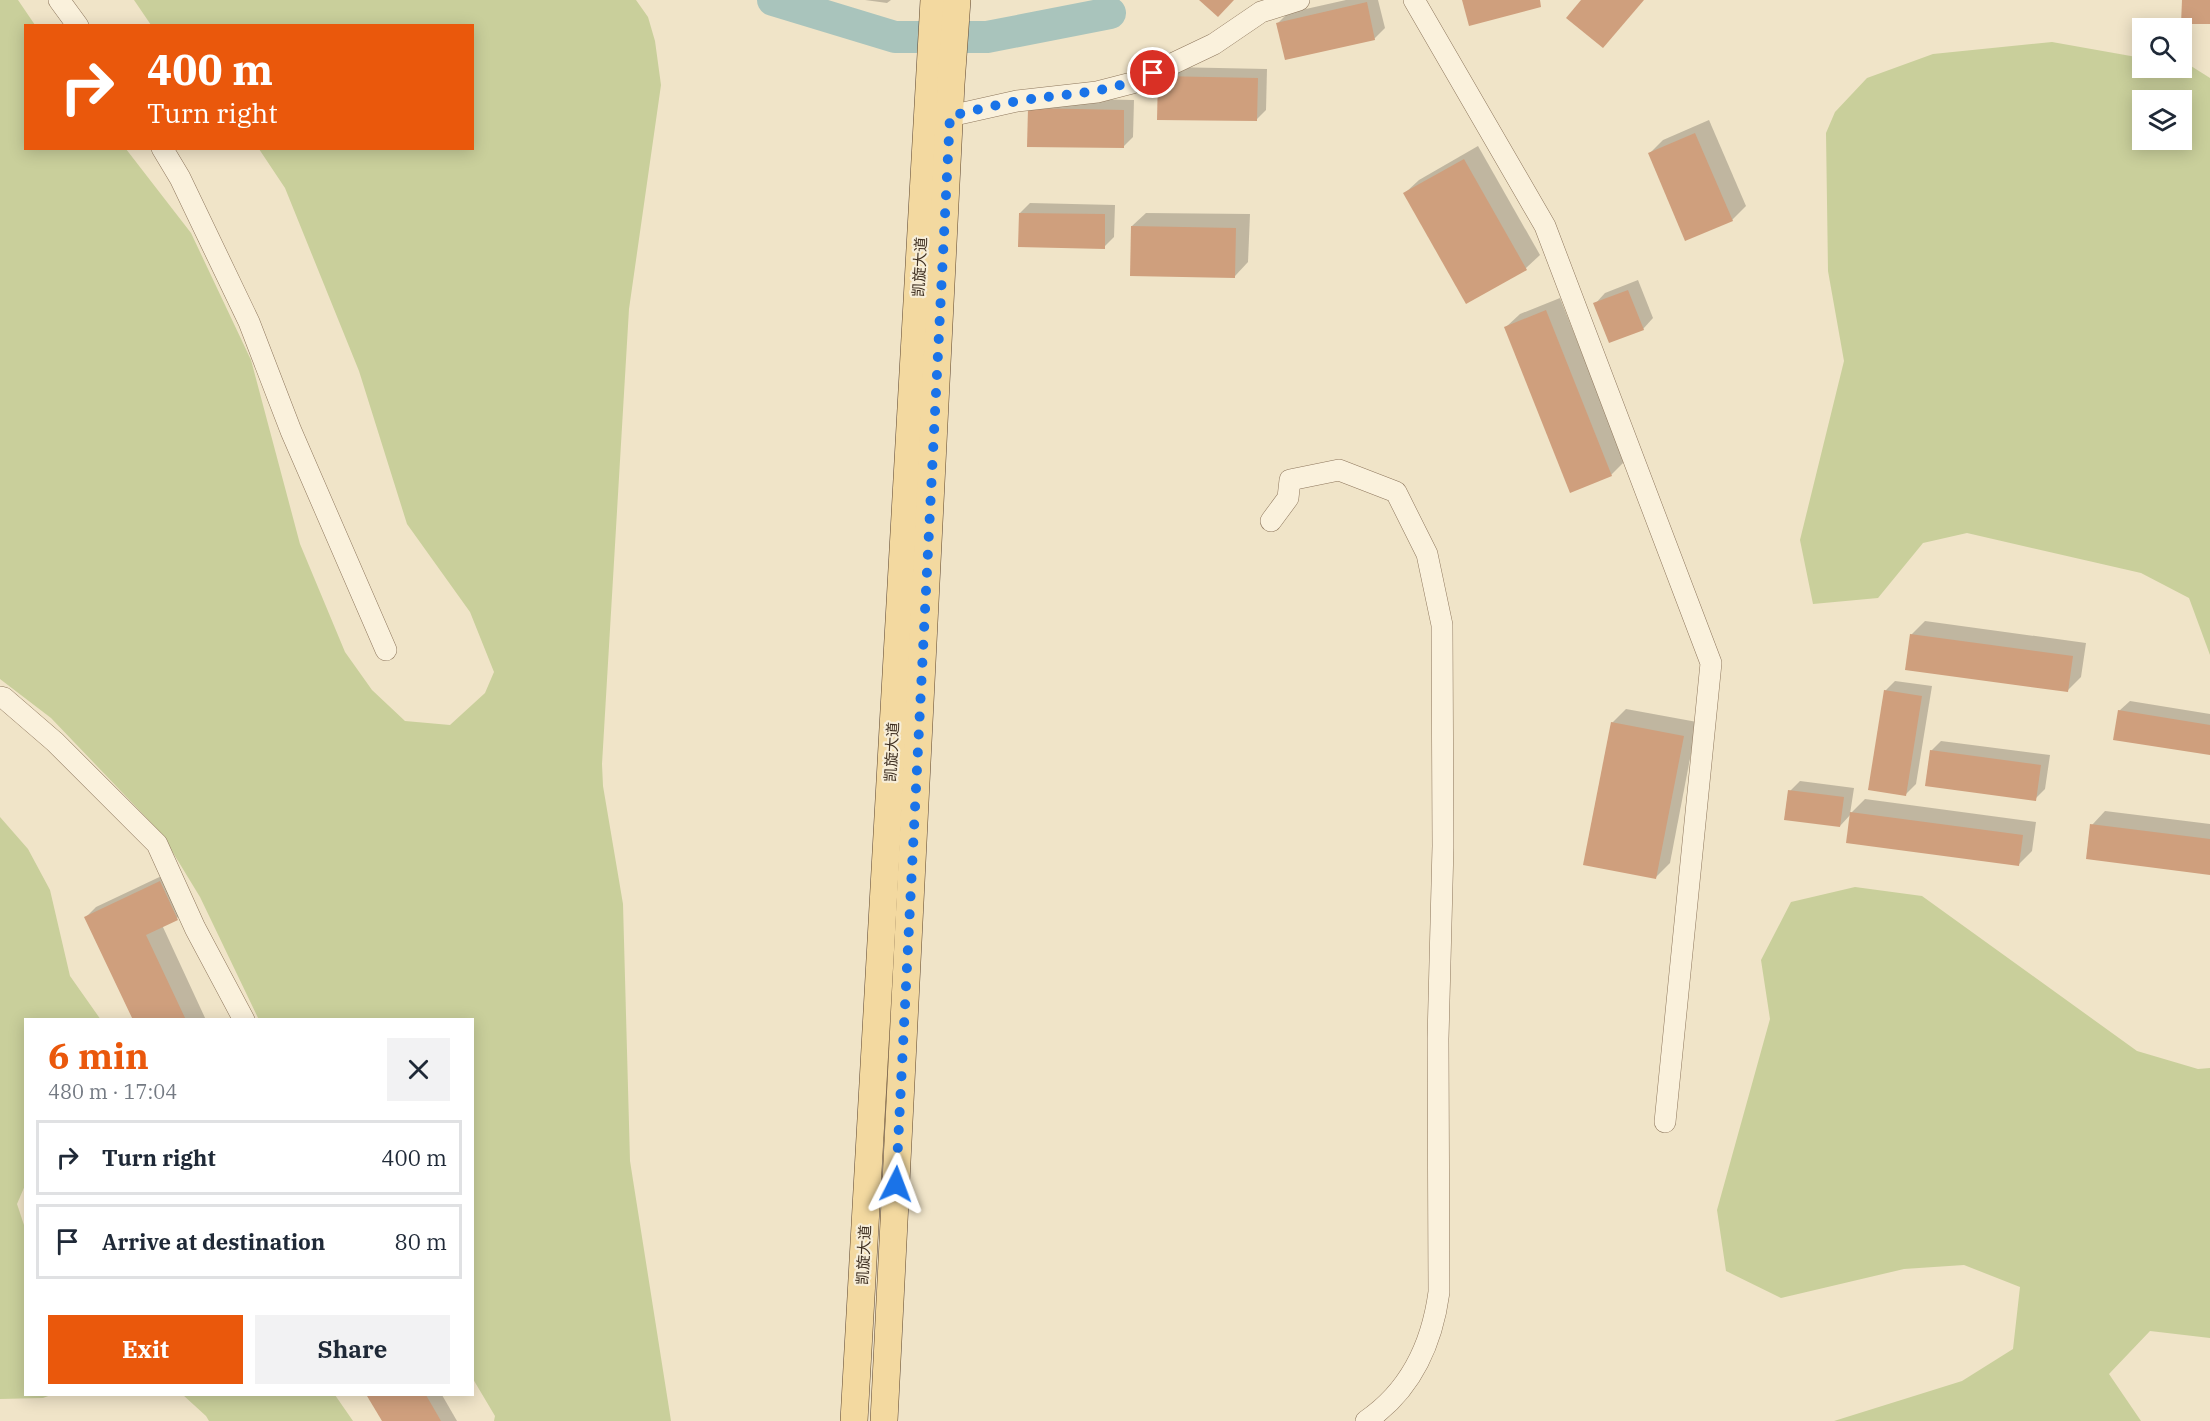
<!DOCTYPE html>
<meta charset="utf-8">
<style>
:root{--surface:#fff;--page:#f2f2f3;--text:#1f2937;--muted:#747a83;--line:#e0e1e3;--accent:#ea580c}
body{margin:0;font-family:"IBM Plex Serif","Noto Sans SC",serif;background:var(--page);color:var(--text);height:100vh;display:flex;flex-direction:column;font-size:22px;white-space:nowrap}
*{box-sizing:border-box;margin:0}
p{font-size:20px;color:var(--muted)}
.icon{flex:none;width:33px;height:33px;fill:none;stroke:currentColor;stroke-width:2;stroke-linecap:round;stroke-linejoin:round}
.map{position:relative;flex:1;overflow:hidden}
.details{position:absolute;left:24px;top:1018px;width:450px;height:378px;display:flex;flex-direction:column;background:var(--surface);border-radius:0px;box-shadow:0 3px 15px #0003}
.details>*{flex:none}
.hud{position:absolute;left:24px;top:24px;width:450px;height:126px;border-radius:0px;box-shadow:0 3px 15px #0003;background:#ea580c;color:#fff;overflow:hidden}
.buttons{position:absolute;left:2132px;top:18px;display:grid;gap:12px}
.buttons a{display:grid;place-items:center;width:60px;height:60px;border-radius:0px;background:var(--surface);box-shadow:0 3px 15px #0003;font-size:30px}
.pin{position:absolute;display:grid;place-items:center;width:51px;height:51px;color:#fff;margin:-26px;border:3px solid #fff;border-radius:50%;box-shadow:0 2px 6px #0007}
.me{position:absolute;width:66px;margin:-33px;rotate:3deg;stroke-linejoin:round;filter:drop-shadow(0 0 4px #0008)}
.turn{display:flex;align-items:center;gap:21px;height:126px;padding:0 24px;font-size:27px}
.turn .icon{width:78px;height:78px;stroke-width:2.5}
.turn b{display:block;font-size:42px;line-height:51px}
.round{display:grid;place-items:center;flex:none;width:63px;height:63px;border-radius:0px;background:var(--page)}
.summary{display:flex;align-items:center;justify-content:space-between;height:102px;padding:0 24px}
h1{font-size:36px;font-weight:700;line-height:45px;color:var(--accent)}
.action{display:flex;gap:12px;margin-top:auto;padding:12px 24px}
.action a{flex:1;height:69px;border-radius:0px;background:var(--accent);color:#fff;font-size:24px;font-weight:700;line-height:69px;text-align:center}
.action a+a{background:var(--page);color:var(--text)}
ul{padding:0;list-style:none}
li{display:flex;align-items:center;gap:18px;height:75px;margin:0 12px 9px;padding:0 12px;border:3px solid var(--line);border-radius:0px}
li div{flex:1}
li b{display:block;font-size:22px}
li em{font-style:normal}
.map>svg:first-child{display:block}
</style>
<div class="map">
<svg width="2210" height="1421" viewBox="0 0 2210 1421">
<rect width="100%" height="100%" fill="#f0e4c8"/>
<!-- green -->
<g fill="#c9cf9b" fill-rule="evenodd">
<polygon points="0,0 18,0 35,25 26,26 26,148 126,149 191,233 251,360 300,544 345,652 372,690 405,721 450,725 485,693 494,672 470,612 407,524 359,371 285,188 259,149 472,148 472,26 151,25 134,0 636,0 648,17 655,41 661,85 629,309 602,764 603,786 623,904 630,1161 671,1421 494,1421 495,1416 473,1379 472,1020 259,1020 200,897 161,833 51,718 0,679"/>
<path d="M2052 42 2142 58V68H2181V64L2191 66 2210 78V655L2189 598 2141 573 1967 533 1923 543 1878 598 1813 604 1800 540 1844 361 1828 271 1826 133 1835 112 1867 78 1933 54ZM2142 100H2181V140H2142Z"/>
<polygon points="0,817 28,849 50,890 70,976 101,1020 26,1020 26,1183 17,1204 26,1231 26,1395 51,1395 43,1398 0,1399"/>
<polygon points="1855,887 1922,896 2137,1051 2198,1069 2210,1068 2210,1338 2150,1331 2109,1374 2141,1421 1834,1421 1962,1381 2013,1349 2020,1287 1964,1265 1904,1269 1781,1298 1726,1271 1717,1210 1770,1019 1761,960 1791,902"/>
<polygon points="183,1395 335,1395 353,1421 209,1421 206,1416"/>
</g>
<!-- shadow -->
<g fill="#0003">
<polygon points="865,0 891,0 887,3"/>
<polygon points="1346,0 1378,0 1385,28 1374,39 1278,23 1288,13"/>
<polygon points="1170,67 1267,69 1266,110 1256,120 1159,118"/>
<polygon points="1039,98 1134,100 1133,137 1123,147 1028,145"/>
<polygon points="1709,120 1746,206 1732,220 1649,154 1663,140"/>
<polygon points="1478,146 1540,255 1526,268 1467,302 1405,193 1419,180"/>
<polygon points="1030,203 1115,205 1114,237 1104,247 1020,213"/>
<polygon points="1146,213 1250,214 1248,262 1235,276 1132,226"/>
<polygon points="1638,280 1653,318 1643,329 1595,304 1605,293"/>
<polygon points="1560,298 1625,461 1611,475 1506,327 1520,314"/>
<polygon points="1925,621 2086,643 2081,677 2068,690 1911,635"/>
<polygon points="1895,681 1932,686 1916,784 1906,794 1885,691"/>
<polygon points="2130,701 2210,714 2210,754 2119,711"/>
<polygon points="1626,709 1697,722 1670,863 1656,877 1612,723"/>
<polygon points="1941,741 2050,755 2045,789 2035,799 1931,751"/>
<polygon points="1800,781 1854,788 1850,814 1865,799 2036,822 2032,851 2018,865 1851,814 1840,826 1790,791"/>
<polygon points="2105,811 2210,824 2210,874 2092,825"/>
<polygon points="170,872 187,908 177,918 162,925 206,1020 135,1020 86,917 96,907"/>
<polygon points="371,1395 442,1395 457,1421 384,1421"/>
</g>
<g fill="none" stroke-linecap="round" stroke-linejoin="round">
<!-- river -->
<polyline stroke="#a9c4bc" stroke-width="32" points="773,0 895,37 987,37 1110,13"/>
</g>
<!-- building -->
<g fill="#cf9f7d">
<polygon points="1199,0 1234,0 1218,17"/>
<polygon points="1462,0 1540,0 1541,7 1469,26"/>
<polygon points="1581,0 1644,0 1603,48 1566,18"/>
<polygon points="2182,0 2210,0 2210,24 2181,24"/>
<polygon points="1367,2 1375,40 1285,60 1276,23"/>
<polygon points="1158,76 1258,78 1257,121 1157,120"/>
<polygon points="1028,108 1124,110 1124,148 1027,147"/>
<polygon points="1695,133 1733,221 1685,241 1648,153"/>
<polygon points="1464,159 1527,270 1466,304 1403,193"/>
<polygon points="1019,213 1105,214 1105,249 1018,247"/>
<polygon points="1131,226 1236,228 1235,278 1130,276"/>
<polygon points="1628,290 1644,330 1609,343 1593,303"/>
<polygon points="1546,310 1612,476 1570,493 1504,327"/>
<polygon points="1910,634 2073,656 2068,692 1905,670"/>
<polygon points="1884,690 1922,696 1906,796 1868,790"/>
<polygon points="2118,710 2210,725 2210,755 2113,740"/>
<polygon points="1611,722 1684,736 1656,879 1583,865"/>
<polygon points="1930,750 2041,765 2036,801 1925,786"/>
<polygon points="1788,790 1844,797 1840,827 1784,820"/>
<polygon points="1850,812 2023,835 2019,866 1846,843"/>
<polygon points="2090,824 2210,839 2210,875 2086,859"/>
<polygon points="160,881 178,920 146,935 186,1020 133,1020 84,917"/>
<polygon points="370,1395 426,1395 441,1421 382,1421 367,1396"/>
</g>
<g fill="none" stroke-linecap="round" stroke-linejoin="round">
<defs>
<g id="minor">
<polyline points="59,0 78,26"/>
<polyline points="1414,0 1545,226 1711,663 1665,1122"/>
<polyline points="950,116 1017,101 1097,92 1132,83 1214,44 1261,12 1299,0"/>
<polyline points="162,148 180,178 249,322 291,431 386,650"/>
<path d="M1271 521 1288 498 1290 480 1339 470 1396 492 1427 554 1442 625 1443 846 1438 1039 1439 1292C1432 1344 1410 1391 1366 1421"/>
<polyline points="0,697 4,698 55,742 157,844 195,928 244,1020"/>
</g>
<g id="major">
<polyline points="854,1421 934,0"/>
<polyline points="884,1421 951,84 957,0"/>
</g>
</defs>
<!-- minor casing -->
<use href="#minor" stroke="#8d765c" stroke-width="22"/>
<!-- major casing -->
<use href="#major" stroke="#5b4430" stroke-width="28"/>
<!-- minor -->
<use href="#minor" stroke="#faf1dc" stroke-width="21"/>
<!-- major -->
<use href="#major" stroke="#f3d9a0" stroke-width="27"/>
</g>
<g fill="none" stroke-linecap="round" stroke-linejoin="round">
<!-- route -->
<path stroke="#1a73e8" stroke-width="10" stroke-dasharray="0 18" d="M896 1184 950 116C972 111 995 105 1018 101 1066 93 1106 95 1153 73"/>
</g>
<g text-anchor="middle" stroke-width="4.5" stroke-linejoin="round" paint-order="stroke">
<!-- street labels -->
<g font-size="15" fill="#3d2e20" stroke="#f7eed8">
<text transform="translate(920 267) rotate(-87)" y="5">凯旋大道</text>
<text transform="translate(892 752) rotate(-87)" y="5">凯旋大道</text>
<text transform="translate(864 1255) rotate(-87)" y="5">凯旋大道</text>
</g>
</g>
</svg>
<div class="buttons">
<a><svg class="icon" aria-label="search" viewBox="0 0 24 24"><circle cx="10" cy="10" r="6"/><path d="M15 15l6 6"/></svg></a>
<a><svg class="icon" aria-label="layers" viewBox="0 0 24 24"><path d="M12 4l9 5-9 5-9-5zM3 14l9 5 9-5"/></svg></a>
</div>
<div class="pin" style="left:1153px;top:73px;background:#d93025"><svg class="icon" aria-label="arrive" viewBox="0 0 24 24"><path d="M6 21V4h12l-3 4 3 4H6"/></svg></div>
<svg class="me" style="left:896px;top:1184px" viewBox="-20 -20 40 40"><path d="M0-17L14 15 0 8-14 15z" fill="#1a73e8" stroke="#fff" stroke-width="4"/></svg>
<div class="hud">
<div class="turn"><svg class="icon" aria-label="right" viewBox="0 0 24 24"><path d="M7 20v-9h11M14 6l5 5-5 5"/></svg><div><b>400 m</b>Turn right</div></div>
</div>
<section class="details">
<div class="summary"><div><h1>6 min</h1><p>480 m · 17:04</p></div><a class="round"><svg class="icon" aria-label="close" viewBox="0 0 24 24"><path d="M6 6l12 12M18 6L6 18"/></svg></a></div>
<ul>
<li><svg class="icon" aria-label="right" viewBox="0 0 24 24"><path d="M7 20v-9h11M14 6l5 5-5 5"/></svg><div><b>Turn right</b></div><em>400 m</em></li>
<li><svg class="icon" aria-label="arrive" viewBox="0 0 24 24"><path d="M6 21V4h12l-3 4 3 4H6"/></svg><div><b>Arrive at destination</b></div><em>80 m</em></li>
</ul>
<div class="action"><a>Exit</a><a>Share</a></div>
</section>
</div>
